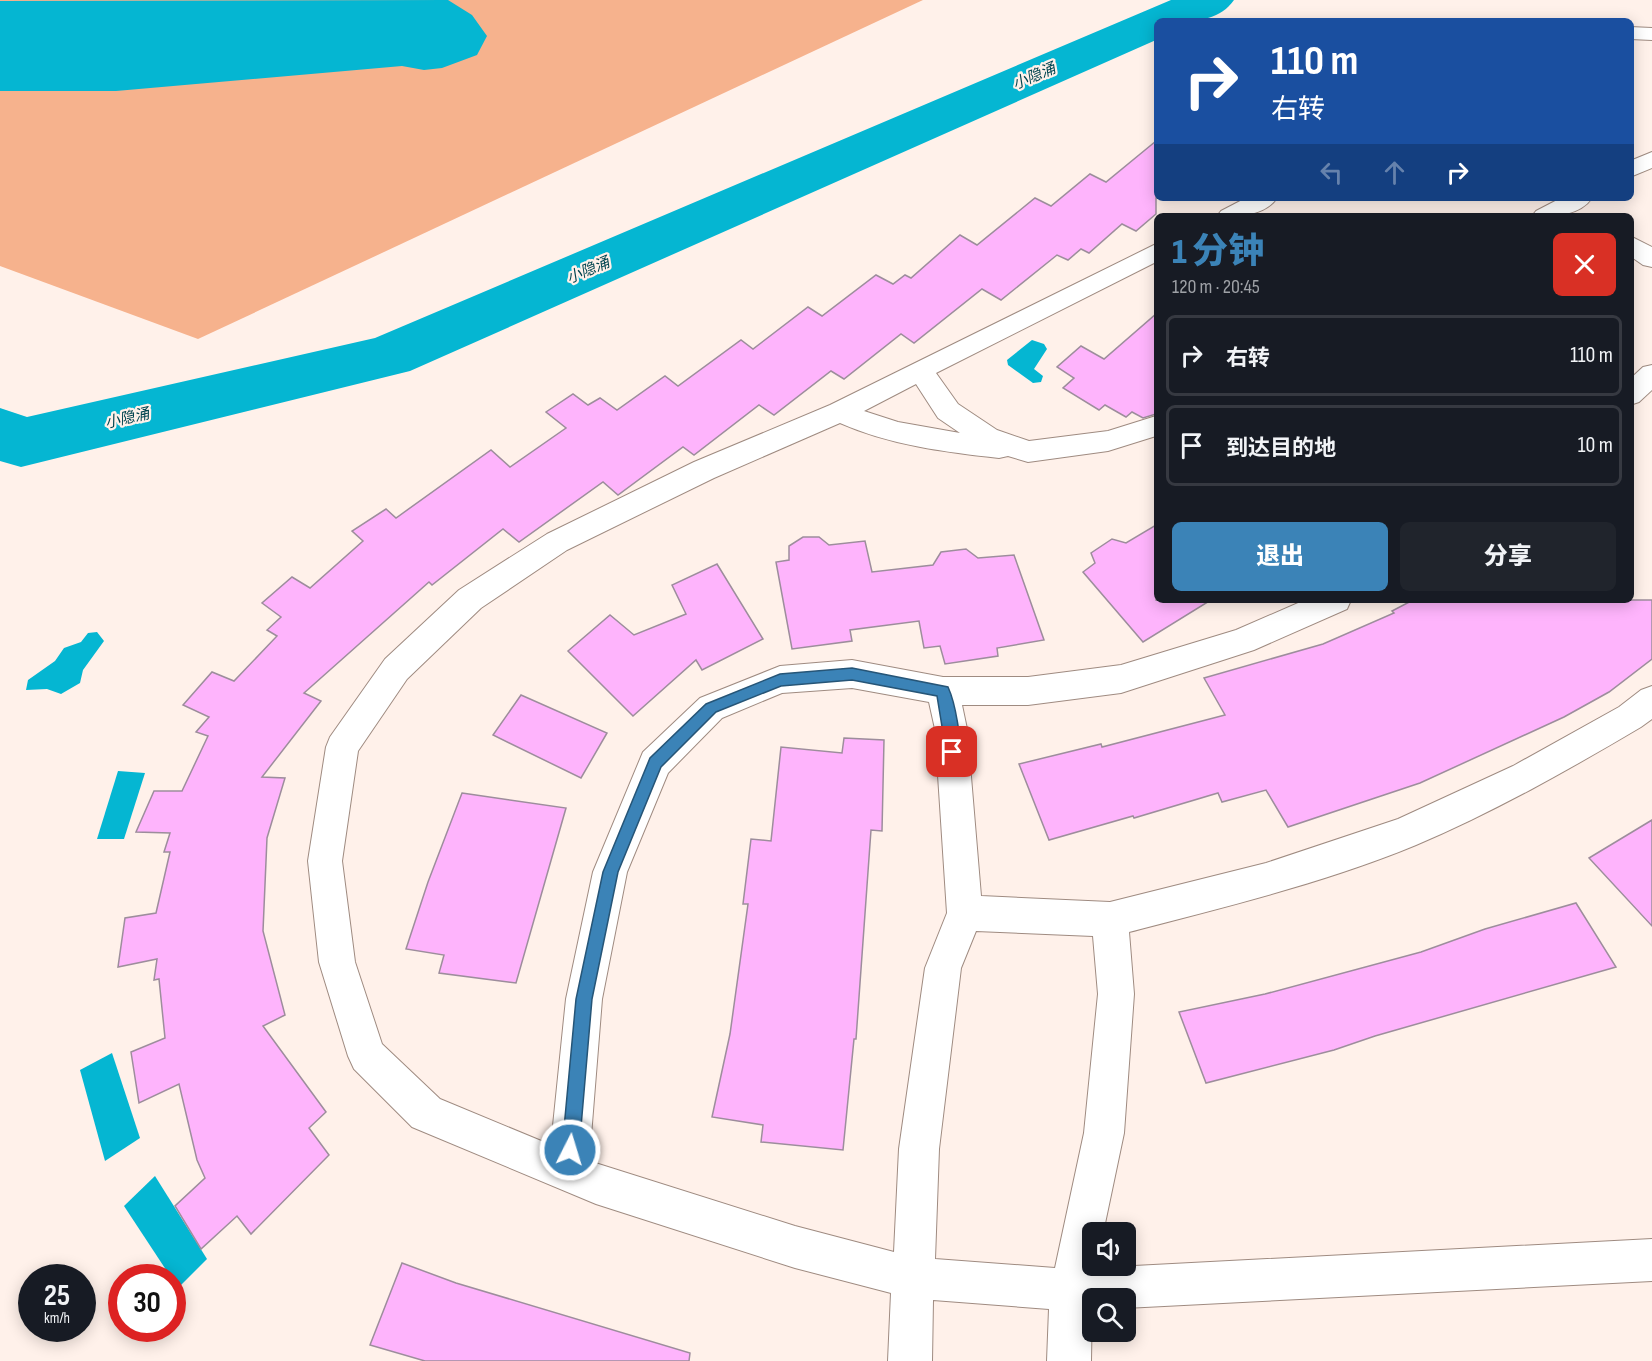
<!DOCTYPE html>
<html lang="zh">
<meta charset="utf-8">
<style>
:root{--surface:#171b24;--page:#20242c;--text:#f1f3f6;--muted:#9ea1a6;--line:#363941;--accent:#3b83b7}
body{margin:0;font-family:"Sofia Sans Condensed","Noto Sans SC",sans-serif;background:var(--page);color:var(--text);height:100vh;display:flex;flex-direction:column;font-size:22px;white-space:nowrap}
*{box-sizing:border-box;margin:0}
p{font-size:20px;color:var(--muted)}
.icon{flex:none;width:33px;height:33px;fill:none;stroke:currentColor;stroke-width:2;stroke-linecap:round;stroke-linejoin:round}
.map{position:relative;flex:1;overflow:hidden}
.panel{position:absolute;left:1154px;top:213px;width:480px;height:390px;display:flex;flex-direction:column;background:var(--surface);border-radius:9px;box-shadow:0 3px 15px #0003}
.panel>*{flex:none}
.guide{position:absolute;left:1154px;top:18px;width:480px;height:183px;border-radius:9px;box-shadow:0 3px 15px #0003;background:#1a4fa0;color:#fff;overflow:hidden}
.tools{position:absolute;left:1082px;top:1222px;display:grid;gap:12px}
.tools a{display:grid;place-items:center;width:54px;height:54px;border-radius:9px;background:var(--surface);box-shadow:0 3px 15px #0003;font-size:30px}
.speed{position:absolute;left:18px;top:1264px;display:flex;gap:12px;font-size:30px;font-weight:700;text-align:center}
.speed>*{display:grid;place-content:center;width:78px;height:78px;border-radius:50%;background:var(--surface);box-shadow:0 3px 15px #0003;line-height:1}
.speed small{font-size:15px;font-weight:400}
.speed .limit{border:9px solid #d22;background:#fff;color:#111}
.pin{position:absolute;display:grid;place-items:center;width:51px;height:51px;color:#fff;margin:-26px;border-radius:12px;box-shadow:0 3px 9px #0006}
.me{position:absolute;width:66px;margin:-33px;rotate:5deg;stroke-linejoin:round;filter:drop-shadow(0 0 4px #0008)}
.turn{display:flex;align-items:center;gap:21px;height:126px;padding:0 18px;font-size:27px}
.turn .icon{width:78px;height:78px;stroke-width:2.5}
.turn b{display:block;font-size:42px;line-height:51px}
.lanes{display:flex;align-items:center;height:57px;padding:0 18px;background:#0003;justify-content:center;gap:30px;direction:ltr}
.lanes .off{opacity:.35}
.round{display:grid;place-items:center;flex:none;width:63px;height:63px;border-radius:9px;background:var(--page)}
.overview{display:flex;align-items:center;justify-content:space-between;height:102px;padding:0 18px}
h1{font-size:36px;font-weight:800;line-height:45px;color:var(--accent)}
.cta{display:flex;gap:12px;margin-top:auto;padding:12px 18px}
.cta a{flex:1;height:69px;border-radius:9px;background:var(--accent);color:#fff;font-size:24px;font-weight:800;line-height:69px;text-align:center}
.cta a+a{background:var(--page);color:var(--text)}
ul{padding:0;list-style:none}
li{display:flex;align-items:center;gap:18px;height:81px;margin:0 12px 9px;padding:0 6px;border:3px solid var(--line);border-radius:9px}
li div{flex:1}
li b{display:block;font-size:22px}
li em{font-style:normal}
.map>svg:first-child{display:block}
</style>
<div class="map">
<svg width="1652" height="1361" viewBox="0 0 1652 1361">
<rect width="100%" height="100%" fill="#fff1ea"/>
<!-- green -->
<polygon fill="#f6b28d" points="0,0 923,0 198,339 0,266"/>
<!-- water -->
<g fill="#05b6d2">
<polygon points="448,0 472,15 487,36 477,55 442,68 424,70 402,66 116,91 0,91 0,1"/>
<polygon points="1032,340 1044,344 1047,349 1034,369 1043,376 1041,382 1033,383 1008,365 1007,360"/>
<polygon points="97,632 104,641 83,670 80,683 61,694 47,689 26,690 28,680 55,661 64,648 81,642 88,633"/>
<polygon points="118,771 145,773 124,839 97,839"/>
<polygon points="112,1053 140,1138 105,1161 80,1070"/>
<polygon points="155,1176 207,1259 178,1288 124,1206"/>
</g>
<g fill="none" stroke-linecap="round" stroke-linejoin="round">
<!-- river -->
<path fill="#05b6d2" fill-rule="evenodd" d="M1171 0H1234C1217 25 1184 21 1156 21V40L410 371 21 467 0 461V408L27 417 375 338Z"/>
</g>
<!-- building -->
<g fill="#feb4fc" stroke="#9d8d9c" stroke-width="1.5">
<polygon points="1156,141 1156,214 1136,231 1122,224 1089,253 1081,249 1068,260 1057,255 1001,300 982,289 914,343 901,334 844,379 831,371 774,415 759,405 694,455 683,447 618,495 603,482 519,542 503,529 432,585 429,582 304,693 321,701 262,777 285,778 267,838 263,931 285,1015 263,1026 326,1112 309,1128 329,1155 251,1234 237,1216 201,1249 175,1206 205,1178 197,1160 179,1084 139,1103 131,1052 165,1038 159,979 154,980 157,959 118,967 125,918 156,913 170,852 164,852 170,833 136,832 154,791 182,791 208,736 196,732 209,717 183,705 212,672 234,681 277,636 267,630 281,617 262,603 292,577 310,588 363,541 352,531 386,509 396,518 491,450 510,467 566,428 546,412 573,394 588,405 600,398 617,410 665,376 678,386 741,340 753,349 808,307 822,316 876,275 893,284 905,275 911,278 960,235 977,245 1035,198 1051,206 1090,174 1106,182"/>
<polygon points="1156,314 1156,414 1143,418 1132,412 1126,417 1105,405 1099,410 1063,388 1074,378 1057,367 1081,346 1104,359"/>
<polygon points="1156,525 1156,600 1211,600 1143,642 1083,572 1095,563 1091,553 1112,539 1126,543"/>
<polygon points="803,537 819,537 829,545 865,541 872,572 933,565 941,552 966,549 978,558 1014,555 1044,640 997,648 998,656 945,664 940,646 924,648 919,621 850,630 852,641 792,649 776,562 789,560 789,546"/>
<polygon points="717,564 763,639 702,670 696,660 633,716 568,651 610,615 634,635 686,614 672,585"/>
<polygon points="1413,600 1652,600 1652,659 1609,692 1564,717 1420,783 1288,827 1266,790 1222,802 1218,793 1134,818 1133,816 1049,840 1019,764 1101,744 1102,747 1225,715 1204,678 1323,644 1394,613 1392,611"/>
<polygon points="521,695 607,733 581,778 493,735"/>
<polygon points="844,738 884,740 882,831 871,830 856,1039 854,1039 843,1150 761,1142 763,1125 712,1117 730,1034 748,904 743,904 751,839 771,841 781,747 842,753"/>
<polygon points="462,793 566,808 516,983 439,973 444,955 406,949 428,882"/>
<polygon points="1652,820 1652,926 1589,858"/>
<polygon points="1576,903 1616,967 1375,1036 1334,1050 1206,1083 1179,1012 1265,994 1421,952 1485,929"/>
<polygon points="402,1263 456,1283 690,1353 689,1361 425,1361 370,1345"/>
</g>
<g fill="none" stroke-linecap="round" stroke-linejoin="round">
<defs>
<g id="street">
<polygon points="1630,27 1652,28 1652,40 1630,39"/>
<polygon points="1652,152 1652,168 1630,177 1630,161"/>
<path d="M1246 198H1277C1264 217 1237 216 1217 216L1221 211Z"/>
<path d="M1561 198H1592C1579 217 1552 216 1532 216L1536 211Z"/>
<polygon points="1630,236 1652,247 1652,267 1643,265 1630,256"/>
<path d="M1156 244V262L936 373 958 404 997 430 1029 441 1108 431 1156 416V436L1108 451 1028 462 1008 456 999 458C945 452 890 445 840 423L714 478 567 550 481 608 407 679 358 751 342 861 355 962 382 1044 440 1099 551 1145 566 999 593 872 643 752 700 698 780 666 852 660 943 677H1028L1121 665 1236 630 1305 600H1351L1347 609 1254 650 1121 693 1028 705H962L967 729 981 896 1110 902 1266 863 1398 819 1513 766 1619 707 1641 690 1652 686V719L1641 727C1568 770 1494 812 1416 845 1324 883 1225 907 1129 932L1134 994 1124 1133 1103 1233H1092V1266H1097L1096 1268 1652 1239V1281L1125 1308V1299H1092L1091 1361H1047L1049 1309 933 1300 932 1361H888L891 1293 795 1268 596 1204 412 1127 354 1069 348 1056 319 962 308 861 326 747 330 737 385 659 459 590 547 534 694 462 830 405ZM916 384 938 418 960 433 898 422 864 411ZM852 688 929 702 935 729 947 913 925 968 899 1149 894 1252 795 1226 589 1161 602 999 627 872 668 773 722 718 782 693ZM976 931 1093 936 1098 994 1084 1133 1055 1268 935 1259 939 1149 961 968Z"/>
<polygon points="1652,365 1652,390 1639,402 1630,405 1630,379 1643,367"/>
</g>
</defs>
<!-- street casing -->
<use href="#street" stroke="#9f8b81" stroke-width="2"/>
<!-- street -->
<use href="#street" fill="#fff" fill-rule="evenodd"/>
</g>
<!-- route -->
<path fill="#3b83b7" stroke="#265577" stroke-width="1.5" d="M852 668 948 687C954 700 964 743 957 757L952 759 947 757 937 696 852 680 781 686 716 712 661 767 618 872 592 999 579 1150 576 1156 570 1159 564 1156 562 1150 576 999 603 872 650 758 706 704 780 674Z"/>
<g text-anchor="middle" stroke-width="4.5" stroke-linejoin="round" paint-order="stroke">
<!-- far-water labels -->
<g font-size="15" font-style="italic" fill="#01444f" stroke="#fff1ea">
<text transform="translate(1034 76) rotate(-23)" y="5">小隐涌</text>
<text transform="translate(588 270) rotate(-23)" y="5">小隐涌</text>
<text transform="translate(127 418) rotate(-13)" y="5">小隐涌</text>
</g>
</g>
</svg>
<div class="tools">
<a><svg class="icon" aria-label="sound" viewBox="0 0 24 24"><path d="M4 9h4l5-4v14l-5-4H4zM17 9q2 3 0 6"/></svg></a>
<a><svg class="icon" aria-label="search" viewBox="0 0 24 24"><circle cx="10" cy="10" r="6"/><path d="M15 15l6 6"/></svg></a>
</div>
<div class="speed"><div>25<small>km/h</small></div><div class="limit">30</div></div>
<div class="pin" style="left:952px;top:752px;background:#d93025"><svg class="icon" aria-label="arrive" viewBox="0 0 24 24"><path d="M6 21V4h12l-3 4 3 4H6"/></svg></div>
<svg class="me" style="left:570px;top:1150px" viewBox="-20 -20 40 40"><circle r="17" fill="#3b83b7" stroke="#fff" stroke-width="3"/><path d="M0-11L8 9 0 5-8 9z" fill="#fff"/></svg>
<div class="guide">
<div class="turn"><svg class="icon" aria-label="right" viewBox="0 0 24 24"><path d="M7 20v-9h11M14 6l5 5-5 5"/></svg><div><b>110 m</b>右转</div></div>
<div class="lanes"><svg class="icon off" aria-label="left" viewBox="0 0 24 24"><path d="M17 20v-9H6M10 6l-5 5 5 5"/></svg><svg class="icon off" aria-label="ahead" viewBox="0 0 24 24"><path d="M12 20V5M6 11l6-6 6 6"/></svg><svg class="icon" aria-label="right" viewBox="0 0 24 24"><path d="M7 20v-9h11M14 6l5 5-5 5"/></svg></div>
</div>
<section class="panel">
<div class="overview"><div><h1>1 分钟</h1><p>120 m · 20:45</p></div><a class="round" style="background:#d93025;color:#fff"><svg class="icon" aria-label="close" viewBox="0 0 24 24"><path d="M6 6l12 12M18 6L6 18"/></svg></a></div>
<ul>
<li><svg class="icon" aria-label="right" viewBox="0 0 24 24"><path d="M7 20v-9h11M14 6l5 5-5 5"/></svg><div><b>右转</b></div><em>110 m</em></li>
<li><svg class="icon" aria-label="arrive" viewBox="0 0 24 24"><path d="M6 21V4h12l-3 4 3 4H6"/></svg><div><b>到达目的地</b></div><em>10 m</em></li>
</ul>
<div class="cta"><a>退出</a><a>分享</a></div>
</section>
</div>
